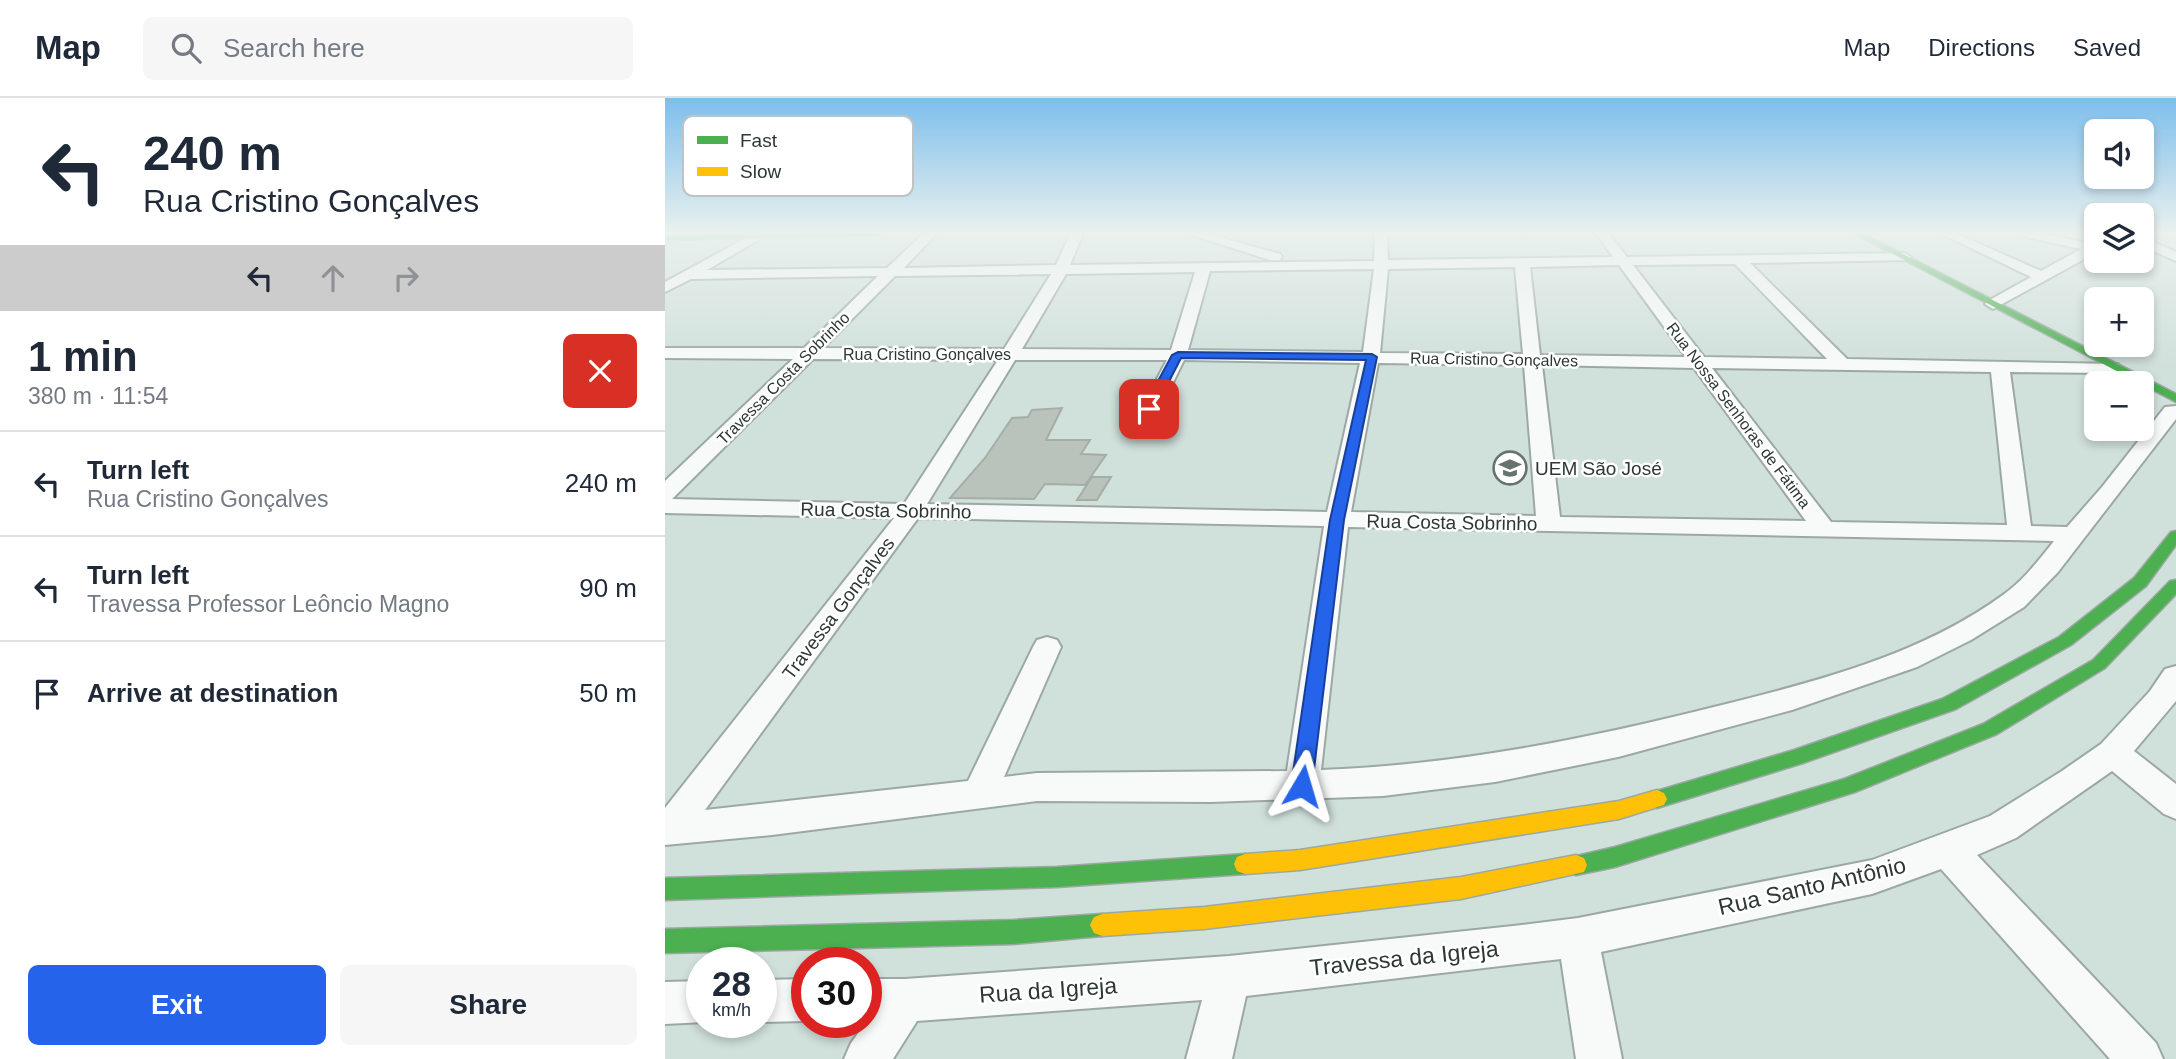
<!DOCTYPE html>
<meta charset="utf-8">
<style>
:root{--surface:#fff;--page:#f6f6f7;--text:#1f2937;--muted:#747a83;--line:#e0e1e3;--accent:#2563eb}
body{margin:0;font-family:Arial,sans-serif;background:var(--page);color:var(--text);height:100vh;display:flex;flex-direction:column;font-size:26px;white-space:nowrap}
*{box-sizing:border-box;margin:0}
p{font-size:23px;color:var(--muted)}
.icon{flex:none;width:38px;height:38px;fill:none;stroke:currentColor;stroke-width:2;stroke-linecap:round;stroke-linejoin:round}
.map{position:relative;flex:1;overflow:hidden}
.drawer{display:flex;flex-direction:column;background:var(--surface);width:665px}
.drawer>*{flex:none}
.guide{background:#fff;color:var(--text);overflow:hidden}
.buttons{position:absolute;left:1419px;top:21px;display:grid;gap:14px}
.buttons a{display:grid;place-items:center;width:70px;height:70px;border-radius:10px;background:var(--surface);box-shadow:0 4px 10px #0003;font-size:35px}
.speed{position:absolute;left:21px;top:849px;display:flex;gap:14px;font-size:35px;font-weight:700;text-align:center}
.speed>*{display:grid;place-content:center;width:91px;height:91px;border-radius:50%;background:var(--surface);box-shadow:0 4px 10px #0003;line-height:1}
.speed small{font-size:18px;font-weight:400}
.speed .limit{border:10px solid #d22;background:#fff;color:#111}
.pin{position:absolute;display:grid;place-items:center;width:60px;height:60px;color:#fff;margin:-30px;border-radius:14px;box-shadow:0 4px 10px #0006}
.me{position:absolute;width:77px;margin:-38px;rotate:7deg;stroke-linejoin:round;filter:drop-shadow(0 0 5px #0008)}
.turn{display:flex;align-items:center;gap:24px;height:147px;padding:0 28px;font-size:32px}
.turn .icon{width:91px;height:91px;stroke-width:2.5}
.turn b{display:block;font-size:49px;line-height:60px}
.lanes{display:flex;align-items:center;height:66px;padding:0 28px;background:#0003;justify-content:center;gap:35px;direction:ltr}
.lanes .off{opacity:.35}
.round{display:grid;place-items:center;flex:none;width:74px;height:74px;border-radius:10px;background:var(--page)}
.headline{display:flex;align-items:center;justify-content:space-between;height:119px;padding:0 28px}
h1{font-size:42px;font-weight:600;line-height:52px}
.cta{display:flex;gap:14px;margin-top:auto;padding:14px 28px}
.cta a{flex:1;height:80px;border-radius:10px;background:var(--accent);color:#fff;font-size:28px;font-weight:600;line-height:80px;text-align:center}
.cta a+a{background:var(--page);color:var(--text)}
ul{padding:0;list-style:none}
li{display:flex;align-items:center;gap:21px;height:105px;padding:0 28px;border-top:2px solid var(--line)}
li div{flex:1}
li b{display:block;font-size:26px}
li em{font-style:normal}
header{display:flex;align-items:center;gap:42px;box-sizing:border-box;height:98px;padding:0 35px;background:var(--surface);border-bottom:2px solid var(--line)}
header strong{font-size:33px}
nav{display:flex;gap:38px;margin-inline-start:auto;font-size:24px}
.search{width:490px;height:63px;background:var(--page);display:flex;align-items:center;gap:18px;box-sizing:border-box;padding:0 24px;border-radius:10px;color:var(--muted);font-size:26px}
main{display:flex;flex:1;min-height:0}
.map>svg:first-child{display:block}
</style>
<header>
<strong>Map</strong>
<div class="search"><svg class="icon" aria-label="search" viewBox="0 0 24 24"><circle cx="10" cy="10" r="6"/><path d="M15 15l6 6"/></svg>Search here</div>
<nav><a>Map</a><a>Directions</a><a>Saved</a></nav>
</header>
<main>
<section class="drawer">
<div class="guide">
<div class="turn"><svg class="icon" aria-label="left" viewBox="0 0 24 24"><path d="M17 20v-9H6M10 6l-5 5 5 5"/></svg><div><b>240 m</b>Rua Cristino Gonçalves</div></div>
<div class="lanes"><svg class="icon" aria-label="left" viewBox="0 0 24 24"><path d="M17 20v-9H6M10 6l-5 5 5 5"/></svg><svg class="icon off" aria-label="ahead" viewBox="0 0 24 24"><path d="M12 20V5M6 11l6-6 6 6"/></svg><svg class="icon off" aria-label="right" viewBox="0 0 24 24"><path d="M7 20v-9h11M14 6l5 5-5 5"/></svg></div>
</div>
<div class="headline"><div><h1>1 min</h1><p>380 m · 11:54</p></div><a class="round" style="background:#d93025;color:#fff"><svg class="icon" aria-label="close" viewBox="0 0 24 24"><path d="M6 6l12 12M18 6L6 18"/></svg></a></div>
<ul>
<li><svg class="icon" aria-label="left" viewBox="0 0 24 24"><path d="M17 20v-9H6M10 6l-5 5 5 5"/></svg><div><b>Turn left</b><p>Rua Cristino Gonçalves</p></div><em>240 m</em></li>
<li><svg class="icon" aria-label="left" viewBox="0 0 24 24"><path d="M17 20v-9H6M10 6l-5 5 5 5"/></svg><div><b>Turn left</b><p>Travessa Professor Leôncio Magno</p></div><em>90 m</em></li>
<li><svg class="icon" aria-label="arrive" viewBox="0 0 24 24"><path d="M6 21V4h12l-3 4 3 4H6"/></svg><div><b>Arrive at destination</b></div><em>50 m</em></li>
</ul>
<div class="cta"><a>Exit</a><a>Share</a></div>
</section>
<div class="map">
<svg width="1511" height="961" viewBox="0 0 1511 961">
<rect width="100%" height="100%" fill="#d0e0da"/>
<!-- building -->
<g fill="#b9c3bc" stroke="#a4aea7" stroke-width="2">
<polygon points="397,310 381,342 425,342 416,356 441,357 420,387 380,386 369,401 285,400 320,360 347,320 363,319 367,312"/>
<polygon points="427,379 446,379 432,402 412,402"/>
</g>
<g fill="none" stroke-linecap="round" stroke-linejoin="round">
<defs>
<g id="street">
<path d="M90 135H105L42 172 222 170 259 135H272L239 170 391 167 406 135H418L405 167 709 163 710 135H722L723 162 948 159 931 135H943L962 159 1239 155 1246 159 1244 162 1085 165 1182 261 1453 266 1456 270 1453 274 1447 275 1345 274 1366 428 1402 429 1437 389 1500 309 1511 308V321L1393 474 1359 509 1306 542 1252 569 1127 612 953 659 830 684 718 698 546 704 372 703 107 737 0 747V710L229 420 0 415V383L128 261 0 260V250H139L213 178 26 181 0 194V184ZM1070 166 1162 261 1039 259 968 167ZM954 167 1021 259 875 257 865 169ZM850 169 858 256 715 255 723 171ZM709 171 698 254 523 252 545 173ZM530 174 506 252 357 251 401 176ZM386 176 339 251 158 250 230 178ZM148 261 333 262 239 406 7 401ZM350 262H502L465 332 468 336H482L485 332 519 262 695 265 662 414 262 406ZM713 265 859 267 871 418 686 414ZM877 267 1029 270 1141 423 895 419ZM1047 270 1326 274 1342 427 1166 424ZM253 420 659 428 622 673 372 675 339 679 396 549 392 542 382 539 372 542 368 549 303 683 40 712ZM683 429 1389 443C1374 462 1358 483 1338 497 1256 557 1150 584 1053 608 922 641 791 667 656 672Z"/>
<polygon points="521,135 539,135 615,156 617,159 615,162 605,162"/>
<polygon points="1275,135 1290,135 1376,173 1416,151 1357,138 1355,135 1376,135 1426,146 1432,144 1432,154 1328,211 1320,206 1323,203 1366,179"/>
<polygon points="1481,141 1511,154 1511,163 1477,148 1477,142"/>
<polygon points="1511,568 1511,603 1469,653 1511,686 1511,721 1499,716 1447,673 1351,740 1312,757 1491,945 1498,961 1445,961 1276,771 1207,796 936,854 957,961 911,961 896,861 581,898 567,961 521,961 537,902 252,923 228,961 179,961 186,945 201,924 201,881 240,881 564,858 848,828 913,820 1207,762 1325,718 1397,673 1436,646 1485,593 1500,571"/>
<polygon points="142,881 142,923 96,924 95,924 96,882"/>
<polygon points="37,883 37,924 40,924 0,926 0,884"/>
</g>
<g id="fast">
<polygon points="135,135 218,135 214,137 0,142 0,138"/>
<polygon points="1188,135 1197,135 1511,296 1511,304"/>
<polygon points="1511,433 1511,447 1481,488 1406,547 1291,611 1138,665 992,710 985,707 982,701 985,695 1129,652 1277,601 1394,539 1469,480 1506,434"/>
<polygon points="1511,482 1511,496 1440,570 1332,636 1190,694 950,769 911,777 903,774 900,767 903,760 950,749 1179,681 1318,626 1428,562 1505,483"/>
<polygon points="580,756 588,759 591,766 588,773 580,776 392,789 0,802 0,780 392,769"/>
<polygon points="437,816 445,819 449,827 445,835 437,838 348,846 0,855 0,831 348,822"/>
</g>
<g id="slow">
<polygon points="992,692 999,695 1002,701 999,707 954,721 635,772 580,776 572,773 569,766 572,759 580,756 635,752 954,703"/>
<polygon points="911,757 919,760 922,767 919,774 796,801 539,831 437,838 429,835 425,827 429,819 437,816 539,809 796,779"/>
</g>
</defs>
<!-- street casing -->
<use href="#street" stroke="#9ca8a4" stroke-width="4"/>
<!-- fast casing -->
<use href="#fast" stroke="#9ca8a4" stroke-width="3"/>
<!-- slow casing -->
<use href="#slow" stroke="#9ca8a4" stroke-width="3"/>
<!-- street -->
<use href="#street" fill="#f8faf9" fill-rule="evenodd"/>
<!-- fast -->
<use href="#fast" fill="#4caf50" fill-rule="evenodd"/>
<!-- slow -->
<use href="#slow" fill="#ffc107" fill-rule="evenodd"/>
</g>
<!-- sky -->
<linearGradient id="sky" x2="0" y2="1"><stop stop-color="#7dbeec"/><stop offset="0.5" stop-color="#eaf1ee"/><stop offset="1" stop-color="#eaf1ee" stop-opacity="0"/></linearGradient>
<rect width="1511" height="269" fill="url(#sky)"/>
<!-- route -->
<polygon fill="#2563eb" stroke="#184099" stroke-width="2" points="513,254 707,256 712,259 679,422 647,688 644,694 637,697 629,694 626,688 665,422 701,262 516,260 490,311 480,314 478,311 507,257"/>
<!-- icons -->
<defs>
<symbol id="school-ring" viewBox="-11 -11 22 22"><circle r="9.5" fill="#fff" stroke="#66736e" stroke-width="1.5"/><path d="M0-5L7-2L0 1L-7-2ZM-4 1L0 2.5L4 1V4Q0 6-4 4Z" fill="#66736e"/></symbol>
</defs>
<g fill-rule="evenodd">
<use href="#school-ring" x="826" y="351" width="38" height="38"/>
</g>
<g text-anchor="middle" stroke-width="5" stroke-linejoin="round" paint-order="stroke">
<!-- far-street labels -->
<g font-size="16" fill="#2d3834" stroke="#fff">
<text x="262" y="262">Rua Cristino Gonçalves</text>
<text transform="translate(829 261) rotate(1)" y="6">Rua Cristino Gonçalves</text>
<text transform="translate(118 280) rotate(-45)" y="6">Travessa Costa Sobrinho</text>
<text transform="translate(1074 317) rotate(53)" y="6">Rua Nossa Senhoras de Fátima</text>
</g>
<!-- poi labels -->
<g font-size="19" fill="#2d3834" stroke="#fff" text-anchor="start">
<text x="870" y="377">UEM São José</text>
</g>
<!-- street labels -->
<g font-size="19" fill="#2d3834" stroke="#fff">
<text transform="translate(221 412) rotate(1)" y="7">Rua Costa Sobrinho</text>
<text transform="translate(787 424) rotate(1)" y="7">Rua Costa Sobrinho</text>
<text transform="translate(173 510) rotate(-53)" y="7">Travessa Gonçalves</text>
</g>
<!-- near-street labels -->
<g font-size="23" fill="#2d3834" stroke="#fff">
<text transform="translate(1147 788) rotate(-13)" y="8">Rua Santo Antônio</text>
<text transform="translate(739 860) rotate(-6)" y="8">Travessa da Igreja</text>
<text transform="translate(383 892) rotate(-4)" y="8">Rua da Igreja</text>
</g>
</g>
<!-- legend -->
<rect x="18" y="18" width="230" height="80" rx="10" fill="#fff" stroke="#c0c3c2" stroke-width="2"/>
<rect x="32" y="38" width="31" height="8" fill="#4caf50"/>
<rect x="32" y="69" width="31" height="9" fill="#ffc107"/>
<g font-size="19" fill="#2d3834">
<text x="75" y="49">Fast</text>
<text x="75" y="80">Slow</text>
</g>
</svg>
<div class="buttons">
<a><svg class="icon" aria-label="sound" viewBox="0 0 24 24"><path d="M4 9h4l5-4v14l-5-4H4zM17 9q2 3 0 6"/></svg></a>
<a><svg class="icon" aria-label="layers" viewBox="0 0 24 24"><path d="M12 4l9 5-9 5-9-5zM3 14l9 5 9-5"/></svg></a>
<a>+</a>
<a>−</a>
</div>
<div class="speed"><div>28<small>km/h</small></div><div class="limit">30</div></div>
<div class="pin" style="left:484px;top:311px;background:#d93025"><svg class="icon" aria-label="arrive" viewBox="0 0 24 24"><path d="M6 21V4h12l-3 4 3 4H6"/></svg></div>
<svg class="me" style="left:637px;top:688px" viewBox="-20 -20 40 40"><path d="M0-17L14 15 0 8-14 15z" fill="#2563eb" stroke="#fff" stroke-width="4"/></svg>
</div>
</main>
